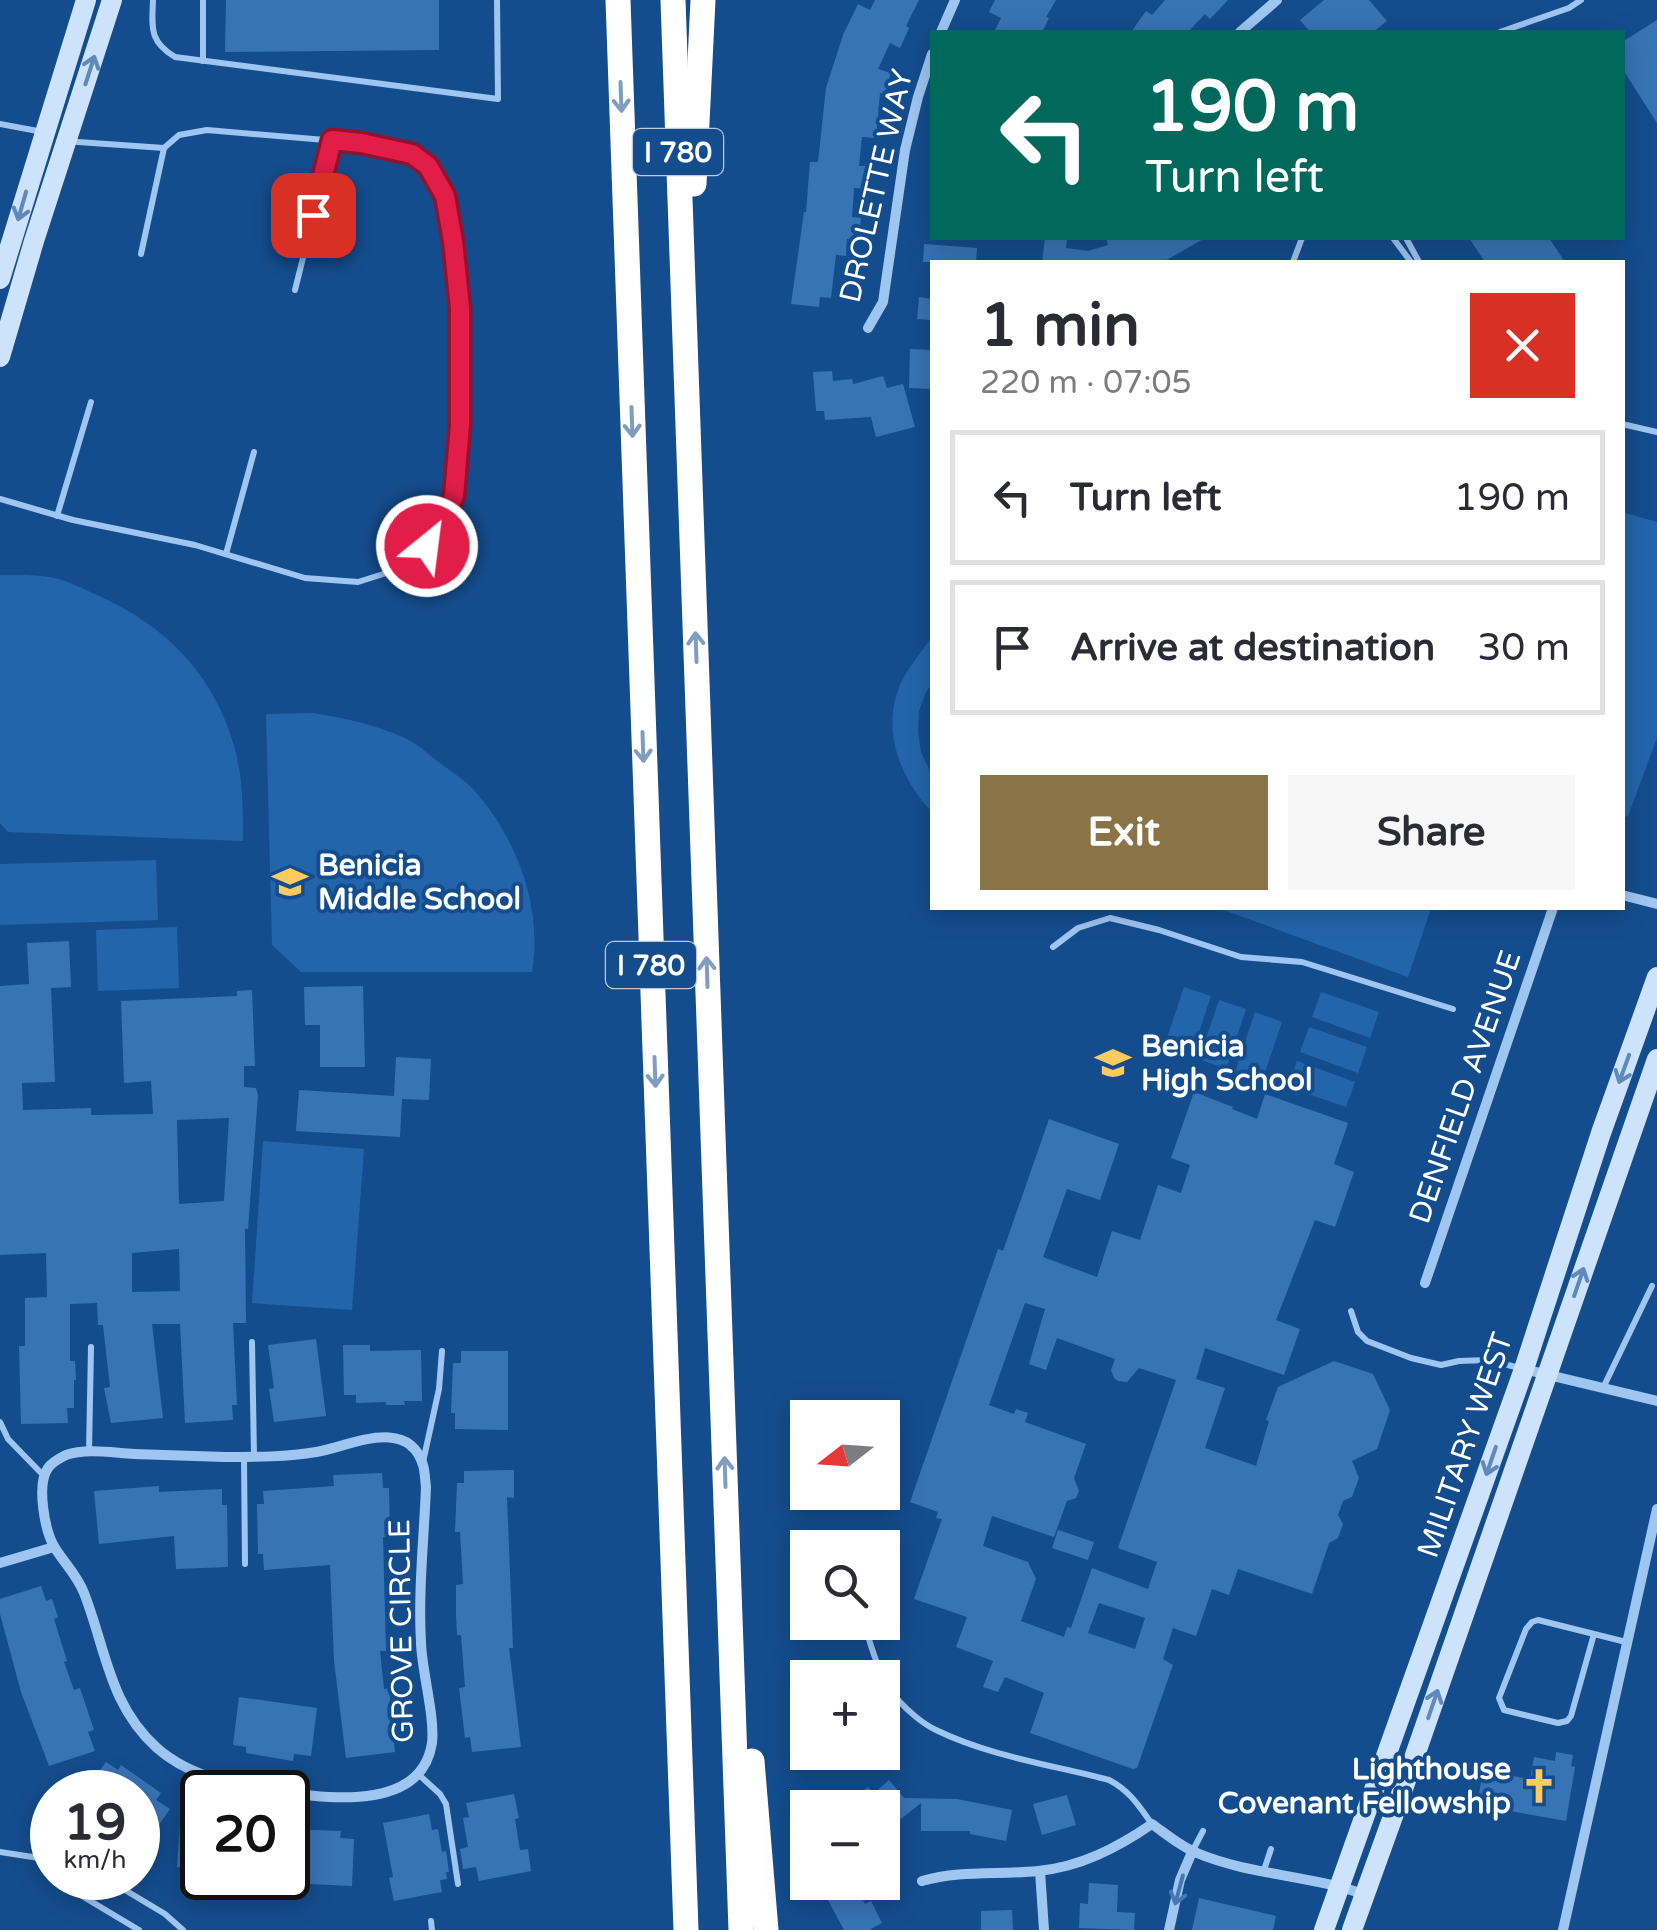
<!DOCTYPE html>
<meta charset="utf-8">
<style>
:root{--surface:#fff;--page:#f7f7f7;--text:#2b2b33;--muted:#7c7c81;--line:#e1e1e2;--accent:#8a7346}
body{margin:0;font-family:"Varela Round",sans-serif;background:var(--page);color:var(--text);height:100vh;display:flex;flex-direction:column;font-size:38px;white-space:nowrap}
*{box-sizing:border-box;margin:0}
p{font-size:32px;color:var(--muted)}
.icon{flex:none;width:55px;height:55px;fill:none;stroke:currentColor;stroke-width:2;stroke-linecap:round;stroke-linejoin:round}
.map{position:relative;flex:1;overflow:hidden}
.drawer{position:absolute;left:930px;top:260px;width:695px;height:650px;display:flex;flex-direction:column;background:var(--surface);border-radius:0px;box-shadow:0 5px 25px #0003}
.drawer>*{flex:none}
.banner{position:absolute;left:930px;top:30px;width:695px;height:210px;border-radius:0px;box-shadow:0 5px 25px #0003;background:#00695c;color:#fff;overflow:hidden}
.needle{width:65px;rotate:253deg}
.controls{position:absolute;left:790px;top:1400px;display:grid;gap:20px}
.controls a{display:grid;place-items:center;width:110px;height:110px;border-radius:0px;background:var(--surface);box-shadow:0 5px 25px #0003;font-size:50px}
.speed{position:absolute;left:30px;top:1770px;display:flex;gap:20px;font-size:50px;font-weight:700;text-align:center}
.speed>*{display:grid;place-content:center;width:130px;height:130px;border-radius:50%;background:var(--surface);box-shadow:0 5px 25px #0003;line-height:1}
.speed small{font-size:25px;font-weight:400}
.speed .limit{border:5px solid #111;border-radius:15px;background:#fff;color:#111}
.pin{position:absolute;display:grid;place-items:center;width:85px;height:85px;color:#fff;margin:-42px;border-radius:20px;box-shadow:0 5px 15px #0006}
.me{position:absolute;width:110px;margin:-55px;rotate:29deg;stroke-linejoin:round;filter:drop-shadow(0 0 8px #0008)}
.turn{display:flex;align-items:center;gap:35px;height:210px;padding:0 50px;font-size:45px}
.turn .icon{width:130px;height:130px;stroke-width:2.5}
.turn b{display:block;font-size:70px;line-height:85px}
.round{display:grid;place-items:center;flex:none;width:105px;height:105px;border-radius:0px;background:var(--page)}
.overview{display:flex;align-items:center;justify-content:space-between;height:170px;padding:0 50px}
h1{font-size:60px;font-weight:700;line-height:75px}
.cta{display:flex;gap:20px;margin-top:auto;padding:20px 50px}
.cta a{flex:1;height:115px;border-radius:0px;background:var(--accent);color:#fff;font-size:40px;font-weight:700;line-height:115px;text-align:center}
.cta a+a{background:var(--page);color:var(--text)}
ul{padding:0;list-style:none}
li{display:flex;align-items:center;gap:30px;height:135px;margin:0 20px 15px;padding:0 30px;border:5px solid var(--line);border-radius:0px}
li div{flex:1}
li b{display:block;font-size:38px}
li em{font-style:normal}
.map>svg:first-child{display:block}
</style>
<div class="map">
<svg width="1657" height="1930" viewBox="0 0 1657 1930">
<rect width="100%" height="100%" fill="#144d8e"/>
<!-- green -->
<g fill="#2365ab">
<polygon points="1622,512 1657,522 1657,738 1628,816 1623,818"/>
<path d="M0 575C17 575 37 574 54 578 68 581 83 589 97 595 166 626 214 674 235 749 243 779 243 810 243 841L8 832 0 823Z"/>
<path d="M932 637V683L926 692 919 711 918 732 921 752 932 775V812C898 777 878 722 905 675 913 662 923 649 932 637Z"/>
<path d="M312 713C345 718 378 725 409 740 420 746 430 756 440 763 450 771 462 778 471 787 516 835 543 906 532 972H301L272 945 266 714Z"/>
<polygon points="156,860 158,920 0,925 0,864"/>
<polygon points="1218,908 1431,908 1408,977"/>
<polygon points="177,927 179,988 98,991 96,930"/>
<polygon points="1184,987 1211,996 1191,1056 1164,1047"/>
<polygon points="1321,992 1379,1012 1370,1038 1312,1017"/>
<polygon points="1219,1000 1246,1009 1226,1069 1199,1059"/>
<polygon points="1255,1012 1282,1022 1262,1081 1235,1072"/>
<polygon points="1309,1027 1367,1047 1358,1073 1300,1052"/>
<polygon points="1297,1061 1355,1082 1346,1107 1288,1087"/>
<polygon points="263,1141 364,1149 352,1310 252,1303"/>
</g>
<!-- building -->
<g fill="#3874b5" fill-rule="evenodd">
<polygon points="226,0 439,0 439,50 225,52"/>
<polygon points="875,0 919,0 906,26 909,28 900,48 890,43 878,69 891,73 884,94 880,93 876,138 862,137 859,166 868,166 866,189 854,188 852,217 861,218 859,240 847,239 846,256 836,255 831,298 820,297 819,307 791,304 804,212 806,212 810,162 818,162 826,88 843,35 858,4 870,10"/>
<polygon points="995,0 1056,0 1046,17 1049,18 1042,32 994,32 1001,18 989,12"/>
<polygon points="1165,0 1228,0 1210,19 1205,14 1188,32 1131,32 1146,11 1152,15"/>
<polygon points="1324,0 1369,0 1387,21 1373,32 1310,32 1300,20"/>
<polygon points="1657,20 1657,123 1622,68 1622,42"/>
<polygon points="1045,238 1067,238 1066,248 1088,251 1108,245 1106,238 1205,238 1163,262 1042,262"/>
<polygon points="1469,238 1549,238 1565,262 1485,262"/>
<polygon points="924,244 977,248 976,262 923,262"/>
<polygon points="919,297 932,299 932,320 917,319"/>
<polygon points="910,349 932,350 932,389 909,388"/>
<polygon points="832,371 833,381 852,379 853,384 883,376 887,388 903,384 915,427 876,437 871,417 825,420 824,411 816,411 813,372"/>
<path d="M69 941 71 987 51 988 55 1082 22 1083 23 1110 91 1108V1115L153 1114 151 1081 124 1083 121 1001 237 996V991L252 990 255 1066H244V1087L256 1088 258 1095 248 1229H245L246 1323H233L237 1405H232L233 1420 185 1423 180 1324H152L163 1418 111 1423 104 1388 110 1387 103 1325H98L97 1303 70 1304V1361H75L76 1380H74V1408H67L68 1423 21 1424 19 1346H25V1298L47 1297 46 1253 0 1255V986L29 984 27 943ZM229 1118 224 1201 179 1204 177 1120ZM179 1249 180 1291 132 1292V1253Z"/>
<polygon points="363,986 365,1067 320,1067 320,1025 305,1025 304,987"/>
<polygon points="396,1057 431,1059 429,1100 402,1099 400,1137 296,1131 299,1090 394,1096"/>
<path d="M1194 1092 1233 1107 1232 1109 1257 1119 1265 1094 1348 1123 1334 1164 1354 1172 1335 1227 1315 1220 1276 1320 1300 1329 1284 1375 1205 1348 1196 1379 1225 1388 1205 1448 1256 1466 1269 1421 1266 1420 1278 1387 1334 1361 1373 1374 1390 1410 1377 1449 1352 1461 1359 1478 1352 1497 1343 1501 1338 1515 1343 1524 1338 1538 1329 1543 1312 1594 1238 1569 1229 1595 1212 1589 1196 1636 1173 1628 1163 1659 1173 1665 1137 1768 1133 1769 1030 1733 1044 1693 1005 1677 998 1692 983 1687 993 1661 956 1647 967 1617 914 1599 942 1519 936 1518 938 1512 910 1502 998 1249 1003 1251 1049 1119 1119 1144 1100 1200 1067 1189 1043 1257 1097 1277 1112 1231 1140 1240 1158 1185 1181 1193 1190 1165 1171 1158ZM1025 1303 1045 1309 1029 1364 1046 1370 1057 1338 1115 1359 1111 1370 1114 1378 1118 1381 1127 1382 1139 1368 1176 1380 1118 1548 1157 1562 1148 1589 1092 1568 1071 1628 1067 1627 1064 1637 1021 1621 1036 1579 1028 1562 983 1546 992 1516 1054 1537 1067 1501 1076 1498 1079 1491 1074 1478 1086 1444 1025 1422 1028 1413 1016 1409 1014 1414 989 1405ZM1099 1603 1145 1618 1135 1649 1088 1633Z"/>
<polygon points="316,1339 326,1416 274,1422 269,1389 274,1388 268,1345"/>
<polygon points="343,1345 370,1345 370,1351 421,1350 422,1401 404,1401 405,1405 386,1405 386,1402 356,1403 356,1395 344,1395"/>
<polygon points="461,1351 508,1351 508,1430 455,1429 455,1413 451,1413 453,1363 461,1363"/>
<polygon points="514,1470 514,1498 507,1497 513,1648 509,1648 521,1747 472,1752 470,1737 465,1738 459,1688 465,1687 461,1635 457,1635 456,1615 456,1585 463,1584 460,1532 455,1532 457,1483 464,1483 464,1471"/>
<polygon points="382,1473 383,1488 389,1488 390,1536 383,1537 386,1651 380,1651 384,1689 389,1688 395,1752 346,1758 334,1661 330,1565 264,1570 263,1554 258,1554 257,1504 264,1504 263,1491 334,1486 333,1475"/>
<polygon points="159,1486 159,1492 222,1489 222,1505 227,1505 228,1567 176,1569 174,1536 99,1544 94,1491"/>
<polygon points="1058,1530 1094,1542 1088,1560 1052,1548"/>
<polygon points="41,1586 46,1601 52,1599 58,1617 54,1619 67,1661 64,1662 74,1690 80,1688 94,1730 88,1732 95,1751 49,1766 21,1692 0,1614 0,1599"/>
<polygon points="239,1697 317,1708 311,1756 294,1754 293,1761 275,1758 246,1753 246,1747 233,1745"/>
<polygon points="1556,1752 1573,1755 1571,1766 1575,1767 1566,1821 1477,1805 1483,1771 1530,1779 1534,1757 1555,1761"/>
<polygon points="106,1762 118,1770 121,1765 161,1793 156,1800 170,1809 138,1855 138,1792 84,1792"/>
<polygon points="889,1780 904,1798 957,1799 1012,1810 1006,1841 970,1834 970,1831 921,1831 921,1803 882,1834 882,1808 843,1808 868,1787 874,1793"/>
<polygon points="514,1794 519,1818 515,1819 520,1850 528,1849 531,1871 479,1881 476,1867 463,1869 460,1849 468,1847 463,1818 469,1817 466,1803"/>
<polygon points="1067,1795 1076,1825 1042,1835 1033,1804"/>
<polygon points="181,1813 202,1814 202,1868 177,1867"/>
<polygon points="429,1814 432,1830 438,1829 442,1852 446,1851 449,1872 446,1872 447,1879 440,1880 442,1892 394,1901 389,1878 393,1877 383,1823"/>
<polygon points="288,1829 341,1831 340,1838 354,1839 352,1886 288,1883"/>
<polygon points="1089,1883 1118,1885 1117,1912 1135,1913 1134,1930 1079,1928 1080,1903 1088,1904"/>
<polygon points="855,1886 865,1904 871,1901 882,1923 869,1930 844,1930 828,1900"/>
<polygon points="1199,1898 1276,1916 1273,1930 1192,1930"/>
<polygon points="1012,1910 1013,1930 981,1930 981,1911"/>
</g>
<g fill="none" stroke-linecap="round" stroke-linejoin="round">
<!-- lane -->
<g stroke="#9fc6f1" stroke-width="6">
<path d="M153 0C152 28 149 41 175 57L498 99 497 0"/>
<polyline points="1500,32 1569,8 1581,0"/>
<polyline points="203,61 203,0"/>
<polyline points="0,124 43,132"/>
<polyline points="1393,238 1411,262"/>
<polyline points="1406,238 1419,262"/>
<polyline points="141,254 164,148"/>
<polyline points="1293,262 1302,238"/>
<polyline points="295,290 332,141"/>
<polyline points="1622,424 1657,432"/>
<polyline points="0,499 73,520 195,545 305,578 358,582 399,569 427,546 440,528 454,496 460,425 460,307 453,241 445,196 428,166 412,154 361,143 207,130 179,135 164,148 78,142 69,140"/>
<polyline points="57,516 91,402"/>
<polyline points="226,554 254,452"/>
<polyline points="1053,947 1078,928 1110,918 1159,930 1241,957 1302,962 1453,1009"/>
<polyline points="1351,1311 1358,1332 1367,1341 1411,1358 1441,1365 1459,1361 1489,1360 1523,1369"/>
<polyline points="252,1342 254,1456"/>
<polyline points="1603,1388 1652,1286"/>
<polyline points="0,1422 8,1439 44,1476"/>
<polyline points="89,1451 91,1347"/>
<polyline points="244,1457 245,1564"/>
<polyline points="423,1462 439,1389 442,1351"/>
<path d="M864 1622C872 1651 880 1678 899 1701 908 1711 923 1724 936 1730 989 1756 1052 1765 1109 1780 1129 1790 1139 1806 1152 1824"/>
<polyline points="1594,1634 1571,1716 1567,1721 1558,1723 1504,1710 1499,1698 1526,1629 1532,1622 1538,1620 1626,1642"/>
<polyline points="418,1774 440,1794 446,1804 458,1884"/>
<polyline points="0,1852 52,1860"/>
<polyline points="1192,1852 1203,1831"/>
<polyline points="1264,1870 1271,1849"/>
<polyline points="58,1878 62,1884 139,1930"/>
<polyline points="105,1878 165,1914 183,1930"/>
<polyline points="431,1921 432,1930"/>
</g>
<!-- street -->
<g stroke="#9fc6f1" stroke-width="10">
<polyline points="941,32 955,0"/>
<polyline points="1240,32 1277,0"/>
<polyline points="868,328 883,302 905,150 918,97 932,54"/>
<polyline points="1622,895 1657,904"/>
<polyline points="1425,1283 1553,908"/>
<polyline points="1524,1369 1657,1401"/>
<polyline points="0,1563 54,1547"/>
<path d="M284 1792C240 1787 191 1778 157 1748 109 1705 106 1649 84 1593 77 1575 65 1564 55 1548 45 1532 36 1485 48 1468 52 1462 60 1458 66 1455 87 1448 113 1453 134 1454 165 1455 195 1456 225 1457 255 1457 287 1457 316 1452 348 1447 408 1415 423 1465 425 1471 425 1480 426 1487 424 1538 418 1592 421 1643 422 1672 435 1716 432 1743 422 1809 335 1799 288 1793"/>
<polyline points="1040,1871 1044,1930"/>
<path d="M922 1881C960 1870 998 1875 1038 1871 1080 1867 1117 1848 1152 1824 1166 1834 1181 1847 1197 1853 1249 1875 1309 1875 1363 1894"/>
<polyline points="1169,1930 1180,1880 1192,1852"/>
<polyline points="1563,1930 1657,1509"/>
</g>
<!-- secondary -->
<g stroke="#cde2fb" stroke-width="20">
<polyline points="0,279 86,0"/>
<polyline points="0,357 34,241 112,0"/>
<polyline points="1324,1930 1524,1369 1601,1133 1657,977"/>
<polyline points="1352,1930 1413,1761 1657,1059"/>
</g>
<!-- highway -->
<g stroke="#fff" stroke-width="25">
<polyline points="618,0 686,1930"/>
<polyline points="673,0 741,1930"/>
<polyline points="694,184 703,0"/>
<polyline points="752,1761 766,1930"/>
</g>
</g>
<!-- one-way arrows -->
<defs><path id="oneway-shaft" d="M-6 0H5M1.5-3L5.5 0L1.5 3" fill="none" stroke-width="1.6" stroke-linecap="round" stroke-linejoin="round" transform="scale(2.5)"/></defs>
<g stroke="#5e89ba">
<use href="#oneway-shaft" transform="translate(90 70) rotate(-72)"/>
<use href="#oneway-shaft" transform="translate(22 206) rotate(106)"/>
<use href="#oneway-shaft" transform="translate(1624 1069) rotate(110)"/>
<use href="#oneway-shaft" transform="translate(1579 1282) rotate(-71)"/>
<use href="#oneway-shaft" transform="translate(1491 1461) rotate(109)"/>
<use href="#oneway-shaft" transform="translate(1433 1704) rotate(-71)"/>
</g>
<g stroke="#7e9dc1">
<use href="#oneway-shaft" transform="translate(621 97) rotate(88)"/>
<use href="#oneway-shaft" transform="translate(632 422) rotate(88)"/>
<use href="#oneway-shaft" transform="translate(696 647) rotate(-92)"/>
<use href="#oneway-shaft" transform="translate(643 747) rotate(88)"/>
<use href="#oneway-shaft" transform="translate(707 972) rotate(-92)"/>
<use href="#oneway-shaft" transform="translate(655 1072) rotate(88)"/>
<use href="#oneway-shaft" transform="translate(725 1472) rotate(-92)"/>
</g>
<use stroke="#4577b1" href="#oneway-shaft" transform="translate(1179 1890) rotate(105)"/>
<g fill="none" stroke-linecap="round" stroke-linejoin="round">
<defs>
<polyline id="route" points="313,215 332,140 361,143 412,154 428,166 445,196 453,241 460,308 460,425 454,496 440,528 427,546"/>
</defs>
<!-- route casing -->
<use href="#route" stroke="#92132f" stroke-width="25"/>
<!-- route -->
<use href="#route" stroke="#e11d48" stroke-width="18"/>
</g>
<!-- icons -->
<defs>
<symbol id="school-bare" viewBox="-9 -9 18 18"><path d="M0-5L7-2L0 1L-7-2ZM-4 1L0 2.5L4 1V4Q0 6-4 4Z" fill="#ffcb5e" stroke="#144d8e" stroke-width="2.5" paint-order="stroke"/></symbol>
<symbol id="church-bare" viewBox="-9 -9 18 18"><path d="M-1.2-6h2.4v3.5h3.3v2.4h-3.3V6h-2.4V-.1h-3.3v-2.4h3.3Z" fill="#ffcb5e" stroke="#144d8e" stroke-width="2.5" paint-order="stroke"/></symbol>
</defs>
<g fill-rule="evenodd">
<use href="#school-bare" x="265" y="857" width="50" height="50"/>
<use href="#school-bare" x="1088" y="1038" width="50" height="50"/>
<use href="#church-bare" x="1514" y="1761" width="50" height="50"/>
</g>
<g text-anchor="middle" stroke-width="8" stroke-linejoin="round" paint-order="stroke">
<!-- shield labels -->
<g fill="#144d8e" stroke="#b8cadd" stroke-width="2.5">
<rect x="633" y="129" width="90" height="46" rx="8"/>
<rect x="606" y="942" width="90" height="46" rx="8"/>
</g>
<g font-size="28" font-weight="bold" fill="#fff">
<text x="678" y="162">I 780</text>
<text x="651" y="975">I 780</text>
</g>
<!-- street labels -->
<g font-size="30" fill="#fff" stroke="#144d8e">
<text transform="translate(876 186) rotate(-77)" y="10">DROLETTE WAY</text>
<text transform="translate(1465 1087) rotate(-71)" y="10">DENFIELD AVENUE</text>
<text transform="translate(1465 1445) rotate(-71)" y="10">MILITARY WEST</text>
<text transform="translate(401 1631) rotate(-91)" y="10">GROVE CIRCLE</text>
</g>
<!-- poi labels -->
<g font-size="30" font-weight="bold" fill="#fff" stroke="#144d8e" text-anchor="start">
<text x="318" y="875">Benicia<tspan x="318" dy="34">Middle School</tspan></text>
<text x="1141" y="1056">Benicia<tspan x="1141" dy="34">High School</tspan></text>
<text x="1511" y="1779" text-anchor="end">Lighthouse<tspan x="1511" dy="34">Covenant Fellowship</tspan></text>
</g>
</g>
</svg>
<div class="controls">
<a><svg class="needle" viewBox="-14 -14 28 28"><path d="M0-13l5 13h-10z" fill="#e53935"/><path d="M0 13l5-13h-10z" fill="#7c7c81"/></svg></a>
<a><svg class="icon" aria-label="search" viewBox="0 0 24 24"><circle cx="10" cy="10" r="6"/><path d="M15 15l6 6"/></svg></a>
<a>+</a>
<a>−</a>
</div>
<div class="speed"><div>19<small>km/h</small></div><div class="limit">20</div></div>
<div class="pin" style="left:313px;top:215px;background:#d93025"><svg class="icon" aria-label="arrive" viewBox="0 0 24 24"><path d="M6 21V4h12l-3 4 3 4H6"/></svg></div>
<svg class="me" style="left:427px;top:546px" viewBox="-20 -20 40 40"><circle r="17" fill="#e11d48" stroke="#fff" stroke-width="3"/><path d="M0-11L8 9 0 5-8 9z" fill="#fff"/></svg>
<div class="banner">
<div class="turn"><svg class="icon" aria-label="left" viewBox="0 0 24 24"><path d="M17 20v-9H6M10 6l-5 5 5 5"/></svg><div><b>190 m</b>Turn left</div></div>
</div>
<section class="drawer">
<div class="overview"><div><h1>1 min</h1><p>220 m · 07:05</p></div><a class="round" style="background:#d93025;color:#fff"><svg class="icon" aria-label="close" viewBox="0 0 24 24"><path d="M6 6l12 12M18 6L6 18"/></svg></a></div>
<ul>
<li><svg class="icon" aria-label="left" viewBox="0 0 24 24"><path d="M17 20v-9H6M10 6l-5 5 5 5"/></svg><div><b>Turn left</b></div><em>190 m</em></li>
<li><svg class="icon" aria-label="arrive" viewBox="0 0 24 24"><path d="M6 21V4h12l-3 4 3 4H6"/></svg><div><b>Arrive at destination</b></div><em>30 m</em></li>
</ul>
<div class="cta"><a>Exit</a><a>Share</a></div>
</section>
</div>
